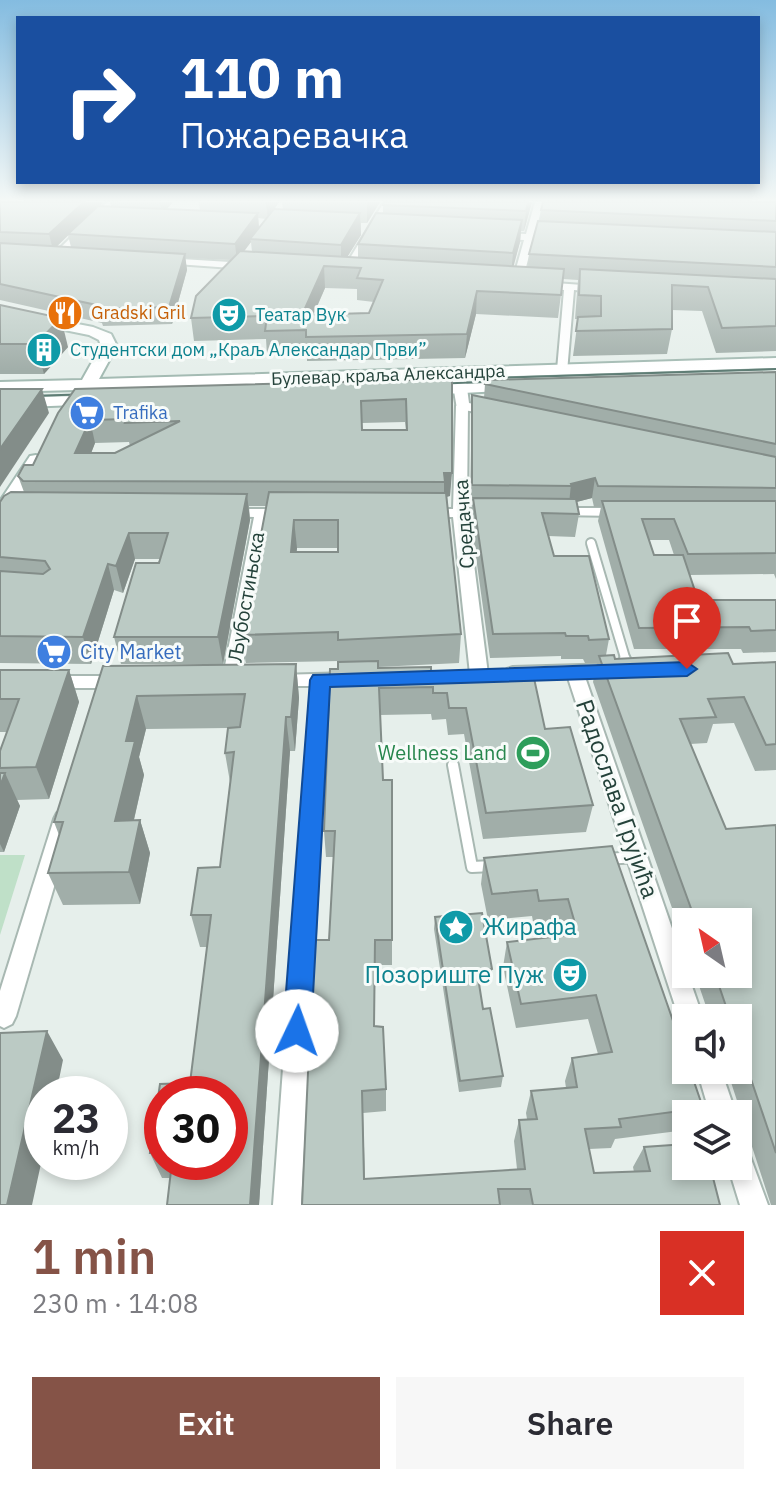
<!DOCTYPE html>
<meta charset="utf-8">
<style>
:root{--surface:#fff;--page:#f7f7f7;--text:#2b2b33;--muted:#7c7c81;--accent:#855347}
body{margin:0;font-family:"IBM Plex Sans",sans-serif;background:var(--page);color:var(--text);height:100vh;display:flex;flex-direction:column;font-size:30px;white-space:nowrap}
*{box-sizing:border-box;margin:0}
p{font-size:26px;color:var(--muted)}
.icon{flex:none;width:44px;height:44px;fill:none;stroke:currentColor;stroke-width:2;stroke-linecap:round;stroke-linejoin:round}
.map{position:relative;height:1205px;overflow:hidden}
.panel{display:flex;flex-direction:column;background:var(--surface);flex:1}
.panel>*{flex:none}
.top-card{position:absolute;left:16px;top:16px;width:744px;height:168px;border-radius:0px;box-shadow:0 4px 12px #0003;background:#1a4fa0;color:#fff;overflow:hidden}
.needle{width:52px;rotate:326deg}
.buttons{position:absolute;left:672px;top:908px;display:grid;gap:16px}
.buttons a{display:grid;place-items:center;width:80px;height:80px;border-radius:0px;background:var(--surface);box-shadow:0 4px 12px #0003;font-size:40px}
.speed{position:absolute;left:24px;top:1076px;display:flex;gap:16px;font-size:40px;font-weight:700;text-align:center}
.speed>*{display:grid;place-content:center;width:104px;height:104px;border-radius:50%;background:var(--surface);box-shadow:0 4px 12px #0003;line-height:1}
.speed small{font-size:20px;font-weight:400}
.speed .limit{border:12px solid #d22;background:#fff;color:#111}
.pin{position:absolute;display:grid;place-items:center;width:68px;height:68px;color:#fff;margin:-82px -34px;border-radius:50% 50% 50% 0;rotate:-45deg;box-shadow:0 0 8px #0007}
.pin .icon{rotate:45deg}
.me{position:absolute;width:88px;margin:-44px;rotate:3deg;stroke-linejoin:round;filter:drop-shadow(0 0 6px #0008)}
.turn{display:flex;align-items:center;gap:28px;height:168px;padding:0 32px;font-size:36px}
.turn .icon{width:104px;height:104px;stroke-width:2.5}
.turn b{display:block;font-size:56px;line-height:68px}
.round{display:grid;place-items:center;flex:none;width:84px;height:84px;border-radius:0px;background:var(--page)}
.headline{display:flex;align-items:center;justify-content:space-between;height:136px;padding:0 32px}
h1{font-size:48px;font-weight:600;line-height:60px;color:var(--accent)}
.button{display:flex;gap:16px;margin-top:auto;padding:16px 32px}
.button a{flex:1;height:92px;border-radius:0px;background:var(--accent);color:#fff;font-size:32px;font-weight:600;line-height:92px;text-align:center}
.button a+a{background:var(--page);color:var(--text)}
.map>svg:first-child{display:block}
</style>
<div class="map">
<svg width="776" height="1205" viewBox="0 0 776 1205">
<rect width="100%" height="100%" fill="#e6efeb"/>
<!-- green -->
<polygon fill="#bfe0c8" points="0,855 25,855 0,935"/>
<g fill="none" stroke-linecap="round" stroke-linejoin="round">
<defs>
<polyline id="service-far1" points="591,543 626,661"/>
<g id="service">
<polyline points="625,659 627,666"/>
<polyline points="453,765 472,867 492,866"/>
<polyline points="606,859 636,857"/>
</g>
<g id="minor">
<polygon points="107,202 116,202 60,258 54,258 54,254"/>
<polygon points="384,202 392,202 351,273 343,275 341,273"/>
<polygon points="535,202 543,202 535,235 553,235 558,238 553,241 533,240 522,283 517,286 512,283 524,240 500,239 495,236 500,233 526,234"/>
<polygon points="165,258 246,263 251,266 246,269 162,263 160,261"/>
<polygon points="541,282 597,286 602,289 597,292 574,290 567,372 557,370 564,290 537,287 536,285"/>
<polygon points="462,402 468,406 467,509 490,509 497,513 490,517 468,517 488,674 485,678 473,678 470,674 453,517 430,517 423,513 430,509 453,509 456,406"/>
<polygon points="558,508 618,508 625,512 618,516 553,515 551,512"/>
<polygon points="230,509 286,509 293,513 286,517 268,517 240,681 237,686 225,686 222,681 254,517 225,516 223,513 225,510"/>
<polygon points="614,664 620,666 623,670 620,674 585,677 703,1018 686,1018 686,1028 679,1018 568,678 513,679 507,677 504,673 507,669 513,667"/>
<polygon points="350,673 356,674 359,679 356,684 328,686 301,1205 273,1205 311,686 272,686 269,681 272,676 278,675"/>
<polygon points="54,676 118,676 124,677 127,682 124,687 118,688 54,688 48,687 45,682 48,677"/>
<polygon points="64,811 71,813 74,819 16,1016 12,1024 4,1028 0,1026 0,991 54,819 57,813"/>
<polygon points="697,1070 721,1070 736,1114 710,1114"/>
<polygon points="738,1144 747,1148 768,1205 740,1205 728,1166 738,1166"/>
</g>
<polygon id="tertiary" points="458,369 465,373 469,403 501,410 501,416 457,409 451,373"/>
<g id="secondary">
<polygon points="0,309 93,327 111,334 117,346 99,379 776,358 776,368 93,389 90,395 101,396 103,400 101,404 0,408 0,398 76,396 77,390 0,392 0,382 82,380 101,346 99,340 89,335 0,317"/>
<polygon points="515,382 521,384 521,390 425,395 417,390 425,385"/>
<polygon points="36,455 45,460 7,520 0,522 0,501 30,456"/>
</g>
</defs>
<!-- service-far1 casing -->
<use href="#service-far1" stroke="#a8b8b2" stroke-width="12"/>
<!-- service casing -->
<use href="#service" stroke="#a8b8b2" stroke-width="14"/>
<!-- minor casing -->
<use href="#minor" stroke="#a8b8b2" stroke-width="4"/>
<!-- tertiary casing -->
<use href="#tertiary" stroke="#a8b8b2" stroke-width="4"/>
<!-- secondary casing -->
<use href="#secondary" stroke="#a4bbb3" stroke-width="4"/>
<!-- service-far1 -->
<use href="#service-far1" stroke="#fff" stroke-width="8"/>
<!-- service -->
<use href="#service" stroke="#fff" stroke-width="10"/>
<!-- minor -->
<use href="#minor" fill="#fff" fill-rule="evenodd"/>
<!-- tertiary -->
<use href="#tertiary" fill="#fff" fill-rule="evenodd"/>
<!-- secondary -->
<use href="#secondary" fill="#fff" fill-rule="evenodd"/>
<!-- tram -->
<g stroke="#5f7d75" stroke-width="2">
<polyline points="496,378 776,369"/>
<polyline points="432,384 508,381"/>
<polyline points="0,397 92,394"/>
</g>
</g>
<!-- wall -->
<g fill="#a1aea9" fill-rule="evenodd">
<path d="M0 202H103L100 206H111L110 202H173L167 209 200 211 199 202H279L274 209H283L282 202H380L367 223H361V235L347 257 358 258V244L383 213V205L384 202H532L524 231H521L520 242 513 266 528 267 529 254 540 221 541 210 776 202V351L716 353 702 311 672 310V329L667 354 573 356 578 319H575L578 280 563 279 558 318 476 314 465 358 307 361V354L267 355 266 339 194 341 191 318 231 260 185 258 187 270 172 324 103 326 102 323 0 300ZM258 218 266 219 259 228ZM68 235 71 247H56ZM251 242 252 252 243 251ZM325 288 357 289V300L374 302 369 313 314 314Z"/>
<polygon points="0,305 68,347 44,374 0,374"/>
<path d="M776 372V579L774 574 690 575 698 600H776V652L743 653 741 649H634L598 521 601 507H594L592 498 576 502 579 514 575 537 548 536 554 556 609 639 606 655 615 659 733 664 776 662V770L755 771 734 723 713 724 707 743 690 744 726 829 776 825V1205H771L727 1070H738V1018H710L695 974H738V922H686V948L593 682 597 663H585L583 659H561V656L490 658 471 521 472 506H470L472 395 484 398 485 384ZM649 540H669L674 555H654Z"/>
<path d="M452 379 450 496 447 497 461 634 459 663 378 667V668L431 672 545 729 593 805 586 832 483 839 464 734 448 735 446 719 432 720 431 714 380 715 383 780H392V965H375V1026L386 1089V1111L363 1113 365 1179 517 1169 514 1141 519 1120 527 1119 526 1113 531 1091 566 1088 565 1081 572 1058 598 1054 588 1019 516 1028 503 967 507 942 565 935 562 924 534 927 532 916 488 920 481 884 484 858 612 846 703 1108 700 1114H686V1130L615 1139 611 1148 589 1149 594 1173 634 1172 633 1167 644 1147 720 1205H302L329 940 334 857H326L324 831 339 661 246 663 242 635 266 506H249L250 520 223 664H121L114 637 160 559H135L123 593 114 590 91 664 0 663V502L24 492 18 476 33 465 58 413ZM405 422 406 430H362V423ZM129 442 130 446 115 453H91L95 443ZM297 548H338V552H296Z"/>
<path d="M296 664 299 698 295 751H290L259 1205H167L170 1178H162L150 1153 160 1084 190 1083 207 947H200L191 915 198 868 220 867 230 782 225 753 228 728 146 729 139 757 144 775 134 820H140L150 853 140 904 63 905 48 873 59 835 54 822 103 666ZM162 1094H230V1162H162Z"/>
<polygon points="0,670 69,670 79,702 49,799 17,800 20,806 4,852 0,852 0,751 7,732 0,732"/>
<polygon points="435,917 492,969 491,980 479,982 483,1009 503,1076 501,1087 459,1092 434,929"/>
</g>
<!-- shaded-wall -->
<g fill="#838d89">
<polygon points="84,202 103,202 53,250 49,234"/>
<polygon points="160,202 173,202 162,214"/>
<polygon points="266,202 279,202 268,219"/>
<polygon points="368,202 380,202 367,223 367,204"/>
<polygon points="528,202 532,202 524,231 526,211"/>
<polygon points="258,213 259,230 250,239 251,242 237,261 235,244"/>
<polygon points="360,213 361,235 341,267 341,245"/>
<polygon points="522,220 520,242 511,276 513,253"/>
<polygon points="185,254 187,270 172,324 169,307"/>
<polygon points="324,266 325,288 306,331 302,315"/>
<polygon points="477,291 476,314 465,358 467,334"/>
<polygon points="61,318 68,347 44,374 36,344"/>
<polygon points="42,389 49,413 0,487 0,449"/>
<polygon points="90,420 95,443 82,477 75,453"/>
<polygon points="444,473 452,473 450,496 444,497"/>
<polygon points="595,478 592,498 569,504 571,484"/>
<polygon points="247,494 250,520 223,664 218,637"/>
<polygon points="294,520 297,548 294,580 291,552"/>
<polygon points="129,533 135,559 123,593 116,566"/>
<polygon points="108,564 114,590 91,664 83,637"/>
<polygon points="296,664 299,698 295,751 291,717"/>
<polygon points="69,670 79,702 49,799 36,767"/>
<polygon points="137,696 146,729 139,757 144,775 126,854 115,821 126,741"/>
<polygon points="286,717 290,751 259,1205 250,1205"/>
<polygon points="5,773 20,806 4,852 0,844 0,786"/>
<polygon points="140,820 150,853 140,904 129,872"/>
<polygon points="47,1031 63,1060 56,1094 42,1094 42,1159 32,1205 7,1205"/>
</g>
<!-- building -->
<g fill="#bbcac4" stroke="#838d89" stroke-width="2" fill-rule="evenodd">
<polygon points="0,202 84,202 49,234 0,232"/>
<polygon points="384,202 528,202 526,211 383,205"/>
<polygon points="543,202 776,202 776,221 541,210"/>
<polygon points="98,206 258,213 235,244 68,234"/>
<polygon points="274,209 360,213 341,245 250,239"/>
<polygon points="376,213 522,220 513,253 358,244"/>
<polygon points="538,221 776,232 776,267 529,254"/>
<polygon points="0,243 185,254 169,307 99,309 101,306 0,284"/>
<path d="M240 251 564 269 561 295 477 291 467 334 306 337V330L265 331 267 316 191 318 196 296ZM324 266 361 268 357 278 383 280 369 313 302 315Z"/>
<polygon points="580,269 776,279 776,326 722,328 708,287 672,285 672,329 576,331 578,317 601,316 601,296 579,295"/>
<polygon points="0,305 61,318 36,344 0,344"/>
<polygon points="776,372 776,444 485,384 487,380"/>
<path d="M452 379V473H444L445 482 23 481 18 476 24 465H33L58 413 75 389ZM406 399 407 430H362L361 401ZM127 419 125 423 180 421 115 453H75L90 420Z"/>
<polygon points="0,389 42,389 0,449"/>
<polygon points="472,395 776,457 776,488 598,486 595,478 571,484 572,486 472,485"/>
<polygon points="11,492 247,494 218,637 114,637 136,563 159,563 168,533 129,533 116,566 108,564 83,637 0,636 0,571 43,574 50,569 45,561 0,557 0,502 4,496"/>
<path d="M269 492 446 493 461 634 338 640V632L242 635ZM294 520H338V552H291Z"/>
<polygon points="473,498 576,499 579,514 542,513 554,556 589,556 609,639 589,640 588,636 566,636 565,633 493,634"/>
<polygon points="602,501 776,501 776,553 688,554 674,519 642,519 654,555 683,555 698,600 776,600 776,630 751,631 749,627 639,628"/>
<polygon points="728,653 733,664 776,662 776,744 766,745 744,697 708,699 716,717 680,719 726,829 776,825 776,1153 738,1041 738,1018 730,1018 715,974 738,974 738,922 696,922 599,656 614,655 615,659"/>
<polygon points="378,661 378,668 431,667 431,672 532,669 545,729 570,727 593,805 486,813 466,708 449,708 447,693 433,693 433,687 379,688 383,780 392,780 392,940 375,940 374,1026 383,1027 386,1089 362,1091 364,1179 525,1169 519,1120 537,1119 531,1091 577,1087 572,1058 612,1052 596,995 521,1004 507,942 578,934 568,899 539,901 537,890 492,894 484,858 612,846 686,1058 686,1070 690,1070 703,1108 619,1119 621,1127 585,1129 594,1173 650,1171 644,1147 686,1144 686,1166 710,1166 720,1205 533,1205 530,1189 498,1189 500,1205 302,1205 314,940 329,940 335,831 324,831 330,669 338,669 338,662"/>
<polygon points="296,664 291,717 286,717 250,1205 167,1205 172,1162 230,1162 230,1094 162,1094 162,1152 150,1153 160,1084 190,1083 211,915 191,915 198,868 220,867 234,752 225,753 228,728 240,727 245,694 137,696 126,741 135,741 115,821 140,820 129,872 48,873 63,822 54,822 103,666"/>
<polygon points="0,670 69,670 36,767 0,768 0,751 19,699 0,699"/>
<polygon points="0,773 5,773 0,786"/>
<polygon points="482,913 492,969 477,971 483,1009 490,1008 503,1076 460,1081 435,917"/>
<polygon points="47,1031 7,1205 0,1205 0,1033"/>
</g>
<!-- sky -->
<linearGradient id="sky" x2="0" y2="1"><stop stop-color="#84bce0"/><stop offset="0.54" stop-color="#f4f8f6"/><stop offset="1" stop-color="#f4f8f6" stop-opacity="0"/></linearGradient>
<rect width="776" height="371" fill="url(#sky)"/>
<!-- route -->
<polygon fill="#1a73e8" stroke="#114b97" stroke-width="2" points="687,662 697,669 687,676 330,687 311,1031 307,1041 297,1045 287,1041 283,1031 310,680 313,675"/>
<!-- icons -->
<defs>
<symbol id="restaurant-disc" viewBox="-11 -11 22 22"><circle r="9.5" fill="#e8710a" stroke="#f7fbf9"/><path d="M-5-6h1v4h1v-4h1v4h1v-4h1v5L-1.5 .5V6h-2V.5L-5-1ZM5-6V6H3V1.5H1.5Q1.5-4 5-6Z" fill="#fff"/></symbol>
<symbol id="theatre-disc" viewBox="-11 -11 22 22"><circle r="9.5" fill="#0f9aa8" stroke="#f7fbf9"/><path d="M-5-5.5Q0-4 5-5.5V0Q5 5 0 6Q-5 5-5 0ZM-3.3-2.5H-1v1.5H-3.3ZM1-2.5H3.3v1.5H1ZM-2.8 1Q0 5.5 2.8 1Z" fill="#fff"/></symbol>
<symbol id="building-disc" viewBox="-11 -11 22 22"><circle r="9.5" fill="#0f9aa8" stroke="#f7fbf9"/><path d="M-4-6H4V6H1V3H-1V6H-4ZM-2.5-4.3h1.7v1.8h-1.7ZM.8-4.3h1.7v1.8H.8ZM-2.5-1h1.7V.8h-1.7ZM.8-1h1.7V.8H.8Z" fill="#fff"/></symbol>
<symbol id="supermarket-disc" viewBox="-11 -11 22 22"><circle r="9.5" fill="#3f7fe0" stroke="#f7fbf9"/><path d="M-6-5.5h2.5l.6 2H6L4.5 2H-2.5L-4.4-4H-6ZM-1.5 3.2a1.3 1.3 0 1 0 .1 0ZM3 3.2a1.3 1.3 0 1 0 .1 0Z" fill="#fff"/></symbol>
<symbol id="stadium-disc" viewBox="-11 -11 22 22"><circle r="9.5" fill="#2e9e5b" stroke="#f7fbf9"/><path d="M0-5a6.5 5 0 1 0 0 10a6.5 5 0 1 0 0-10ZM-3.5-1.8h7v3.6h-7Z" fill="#fff"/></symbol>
<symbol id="sight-disc" viewBox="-11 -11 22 22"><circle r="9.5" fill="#0f9aa8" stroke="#f7fbf9"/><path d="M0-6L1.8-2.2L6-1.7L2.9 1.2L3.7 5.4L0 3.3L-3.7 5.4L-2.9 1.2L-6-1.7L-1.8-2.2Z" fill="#fff"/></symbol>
</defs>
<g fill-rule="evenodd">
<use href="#restaurant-disc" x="45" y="293" width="40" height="40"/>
<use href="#theatre-disc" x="209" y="295" width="40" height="40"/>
<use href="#building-disc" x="24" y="330" width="40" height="40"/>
<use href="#supermarket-disc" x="67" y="393" width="40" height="40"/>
<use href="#supermarket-disc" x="34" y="632" width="40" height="40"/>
<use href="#stadium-disc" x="513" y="733" width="40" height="40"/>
<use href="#sight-disc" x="436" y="907" width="40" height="40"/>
<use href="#theatre-disc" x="550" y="955" width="40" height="40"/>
</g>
<g text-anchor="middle" stroke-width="6" stroke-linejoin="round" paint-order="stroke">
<!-- far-food labels -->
<g font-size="18" fill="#c56008" stroke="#f7fbf9" text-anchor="start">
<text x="91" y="319">Gradski Gril</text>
</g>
<!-- far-culture labels -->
<g font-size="18" fill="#0d838f" stroke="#f7fbf9" text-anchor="start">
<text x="255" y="321">Театар Вук</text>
<text x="70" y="356">Студентски дом „Краљ Александар Први”</text>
</g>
<!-- far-street labels -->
<g font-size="18" fill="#24423a" stroke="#f7fbf9">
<text transform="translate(388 375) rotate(-2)" y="6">Булевар краља Александра</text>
</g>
<!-- far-shop labels -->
<g font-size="18" fill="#366cbe" stroke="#f7fbf9" text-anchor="start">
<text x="113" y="419">Trafika</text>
</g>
<!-- street labels -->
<g font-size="20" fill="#24423a" stroke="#f7fbf9">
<text transform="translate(464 524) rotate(-94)" y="7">Средачка</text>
<text transform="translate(246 597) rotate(-80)" y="7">Љубостињска</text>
</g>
<!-- shop labels -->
<g font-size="20" fill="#366cbe" stroke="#f7fbf9" text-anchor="start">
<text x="80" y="659">City Market</text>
</g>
<!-- leisure labels -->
<g font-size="20" fill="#27864d" stroke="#f7fbf9" text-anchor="end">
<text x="507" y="760">Wellness Land</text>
</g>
<!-- near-street labels -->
<g font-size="24" fill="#24423a" stroke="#f7fbf9">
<text transform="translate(617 799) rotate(71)" y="8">Радослава Грујића</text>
</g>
<!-- near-culture labels -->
<g font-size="24" fill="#0d838f" stroke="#f7fbf9" text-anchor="start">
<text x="482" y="935">Жирафа</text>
<text x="544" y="983" text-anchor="end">Позориште Пуж</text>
</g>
</g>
</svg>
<div class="buttons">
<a><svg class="needle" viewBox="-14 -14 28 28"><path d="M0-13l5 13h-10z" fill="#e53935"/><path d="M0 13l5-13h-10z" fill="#7c7c81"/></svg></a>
<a><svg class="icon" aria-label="sound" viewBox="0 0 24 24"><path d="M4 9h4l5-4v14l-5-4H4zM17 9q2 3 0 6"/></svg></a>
<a><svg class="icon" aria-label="layers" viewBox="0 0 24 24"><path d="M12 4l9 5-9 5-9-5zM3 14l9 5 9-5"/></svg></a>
</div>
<div class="speed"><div>23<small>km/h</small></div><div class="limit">30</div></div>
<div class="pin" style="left:687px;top:669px;background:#d93025"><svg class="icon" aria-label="arrive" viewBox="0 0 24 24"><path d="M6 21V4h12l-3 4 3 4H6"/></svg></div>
<svg class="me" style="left:297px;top:1031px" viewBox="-20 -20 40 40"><circle r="19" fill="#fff"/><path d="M0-13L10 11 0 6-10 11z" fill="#1a73e8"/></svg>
<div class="top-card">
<div class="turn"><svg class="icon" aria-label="right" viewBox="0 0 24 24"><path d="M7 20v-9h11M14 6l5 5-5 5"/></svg><div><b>110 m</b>Пожаревачка</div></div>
</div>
</div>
<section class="panel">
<div class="headline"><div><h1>1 min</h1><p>230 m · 14:08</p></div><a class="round" style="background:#d93025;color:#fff"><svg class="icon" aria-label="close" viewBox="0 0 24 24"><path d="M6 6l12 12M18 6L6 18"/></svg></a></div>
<div class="button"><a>Exit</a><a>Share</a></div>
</section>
